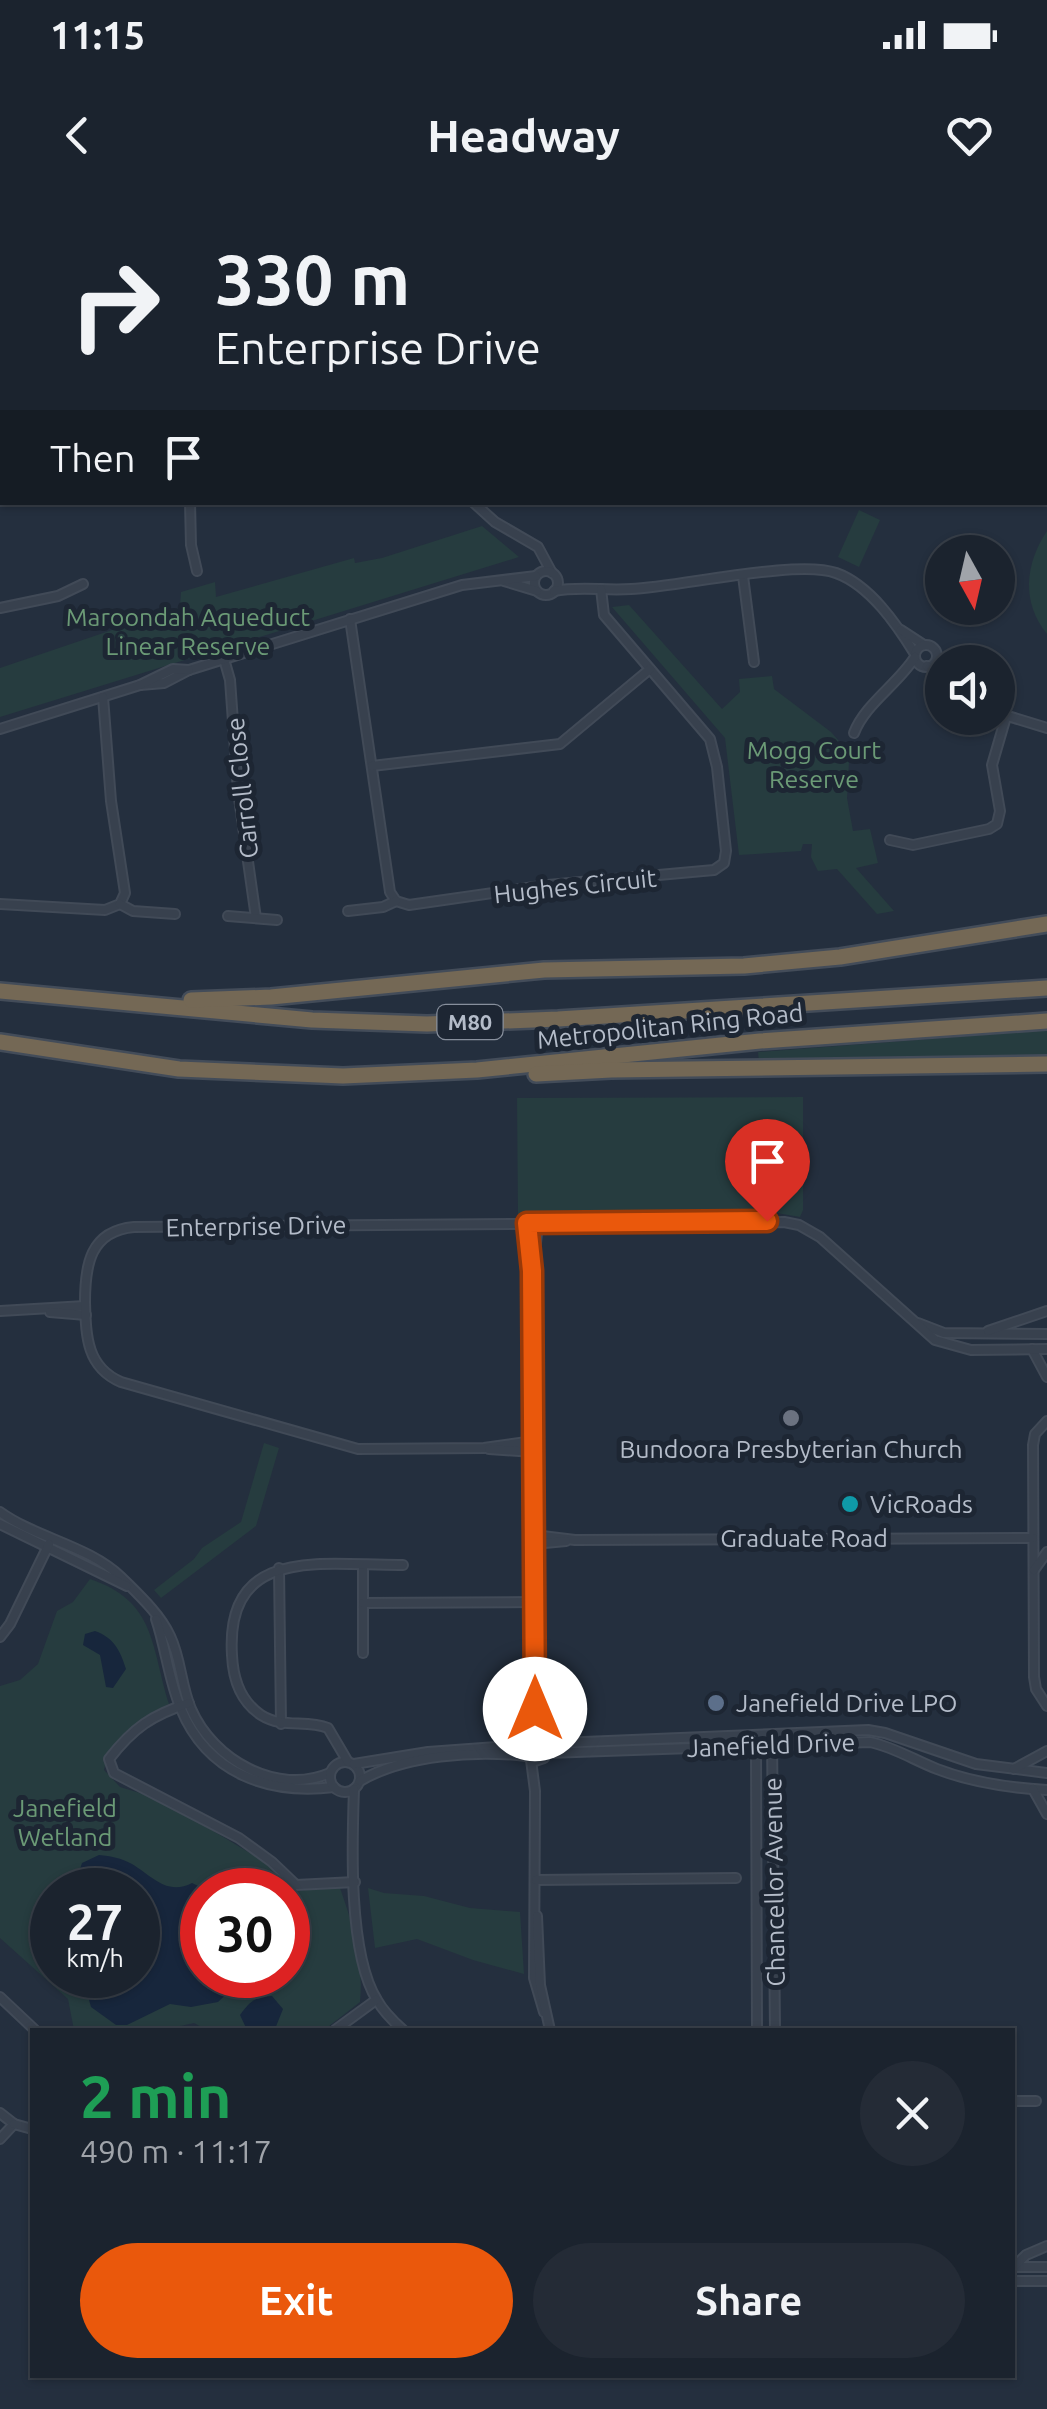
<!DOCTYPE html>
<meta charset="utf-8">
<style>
:root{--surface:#1b232e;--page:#242b36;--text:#f1f3f6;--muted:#a0a4aa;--line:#39404a;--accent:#ea580c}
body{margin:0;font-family:Ubuntu,sans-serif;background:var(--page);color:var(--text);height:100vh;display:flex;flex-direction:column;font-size:38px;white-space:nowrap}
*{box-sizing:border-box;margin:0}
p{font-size:32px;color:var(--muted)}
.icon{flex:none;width:55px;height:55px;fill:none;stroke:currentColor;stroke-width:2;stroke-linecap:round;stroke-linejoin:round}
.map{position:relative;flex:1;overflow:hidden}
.drawer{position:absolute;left:30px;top:1828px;width:985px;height:350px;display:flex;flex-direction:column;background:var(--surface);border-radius:0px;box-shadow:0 2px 8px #0004,0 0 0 2px var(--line)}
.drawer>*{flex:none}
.hud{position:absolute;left:0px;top:0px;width:1048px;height:305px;box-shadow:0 2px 8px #0004,0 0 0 2px var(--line);background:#1b232e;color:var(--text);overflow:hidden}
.needle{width:65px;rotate:172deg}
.fabs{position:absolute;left:925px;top:335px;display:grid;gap:20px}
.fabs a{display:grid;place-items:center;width:90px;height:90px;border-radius:50%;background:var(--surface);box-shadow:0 2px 8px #0004,0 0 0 2px var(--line);font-size:50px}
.speed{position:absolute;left:30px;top:1668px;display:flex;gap:20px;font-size:50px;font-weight:700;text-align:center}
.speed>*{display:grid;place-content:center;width:130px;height:130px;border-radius:50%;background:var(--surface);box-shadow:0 2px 8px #0004,0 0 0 2px var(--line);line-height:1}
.speed small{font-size:25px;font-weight:400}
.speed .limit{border:15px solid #d22;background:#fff;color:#111}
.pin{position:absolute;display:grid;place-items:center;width:85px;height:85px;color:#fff;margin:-102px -42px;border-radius:50% 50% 50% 0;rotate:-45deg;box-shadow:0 0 10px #0007}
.pin .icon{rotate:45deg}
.me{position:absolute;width:110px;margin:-55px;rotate:0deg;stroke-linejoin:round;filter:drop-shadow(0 0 8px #0008)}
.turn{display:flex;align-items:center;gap:35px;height:210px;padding:0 50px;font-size:45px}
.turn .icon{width:130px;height:130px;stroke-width:2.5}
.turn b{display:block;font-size:70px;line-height:85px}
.then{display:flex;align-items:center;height:95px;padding:0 50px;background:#0003;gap:20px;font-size:38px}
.round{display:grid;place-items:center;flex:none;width:105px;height:105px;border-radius:52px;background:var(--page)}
.overview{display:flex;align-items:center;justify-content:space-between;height:170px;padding:0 50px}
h1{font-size:60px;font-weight:700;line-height:75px;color:#1e9e55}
.action{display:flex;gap:20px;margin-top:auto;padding:20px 50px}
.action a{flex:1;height:115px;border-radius:60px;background:var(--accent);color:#fff;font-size:40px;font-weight:700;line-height:115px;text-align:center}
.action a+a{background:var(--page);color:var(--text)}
.status{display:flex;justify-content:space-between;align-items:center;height:70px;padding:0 50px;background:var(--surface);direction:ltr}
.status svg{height:28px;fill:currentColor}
header{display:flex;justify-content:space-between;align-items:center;height:130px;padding:0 50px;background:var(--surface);font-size:45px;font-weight:700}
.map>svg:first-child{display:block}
</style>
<div class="status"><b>11:15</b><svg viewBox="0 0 49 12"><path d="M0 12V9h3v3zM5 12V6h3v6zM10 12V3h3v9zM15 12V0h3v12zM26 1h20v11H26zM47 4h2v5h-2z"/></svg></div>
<header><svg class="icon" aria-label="back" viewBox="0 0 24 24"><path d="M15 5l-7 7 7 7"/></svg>Headway<svg class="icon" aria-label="heart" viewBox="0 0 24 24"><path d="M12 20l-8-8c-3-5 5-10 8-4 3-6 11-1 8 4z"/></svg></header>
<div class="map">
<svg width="1047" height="2209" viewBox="0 0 1047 2209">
<rect width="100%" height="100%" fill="#242f3e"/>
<!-- green -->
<g fill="#263c3f" fill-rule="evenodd">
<polygon points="859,310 880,320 859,367 838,357"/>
<polygon points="482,326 519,357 0,517 0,468 180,407 181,392 215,382 216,397 354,358 355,363 382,358"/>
<path d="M1047 331V434C1021 402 1025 364 1047 331Z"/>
<polygon points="629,405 722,509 740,492 739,479 772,476 774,489 831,532 853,557 849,562 847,598 853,631 870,629 878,663 856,668 894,711 877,714 837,669 818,671 811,657 812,644 803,644 801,651 739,655 725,538 612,407"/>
<polygon points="1047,830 1047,858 759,862 758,852"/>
<polygon points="803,897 803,1010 800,1017 777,1013 518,1015 517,898"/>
<polygon points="264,1243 279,1248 256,1326 161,1398 154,1390 194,1359 202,1348 241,1322"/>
<path d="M90 1379C156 1401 151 1446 169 1504 140 1522 111 1534 104 1570L120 1587 143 1594 195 1620 268 1664 289 1691 340 1688C353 1725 364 1762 360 1802L324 1830H207L194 1823 162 1830H74L68 1799 0 1738V1486L20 1480 38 1464 57 1411 73 1402ZM52 1690H138V1775H52ZM202 1690H288V1775H202Z"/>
<polygon points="368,1688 384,1693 424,1696 470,1708 520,1712 524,1774 473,1760 417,1739 375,1748"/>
</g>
<!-- water -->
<g fill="#17263c">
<path d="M95 1431C114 1438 120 1450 126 1469L113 1488 106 1487 100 1455 83 1445 85 1434Z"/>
<path d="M99 1655C111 1656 121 1658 132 1664 152 1676 167 1696 192 1683L207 1690H202V1775H238L233 1788 218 1802 191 1807 170 1804 127 1825H116L91 1807 84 1782 88 1775H138V1690H73L82 1663Z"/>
<path d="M272 1796 283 1809 275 1829 247 1830 240 1815C250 1801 255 1797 272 1796Z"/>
</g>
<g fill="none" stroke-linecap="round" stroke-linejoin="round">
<defs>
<g id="street">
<polyline points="0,144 2,144"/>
<polyline points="0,281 2,280"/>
<polyline points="190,302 191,345 197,371"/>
<polyline points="473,302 495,322 538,347 552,373"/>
<circle cx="546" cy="383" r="12"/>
<polyline points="743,376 754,462"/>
<polyline points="504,381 537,391"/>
<path d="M554 391C580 386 605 391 631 389 679 387 798 359 836 373 870 385 897 425 915 454"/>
<polyline points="0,408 58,396 83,384"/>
<polyline points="350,419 390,692 396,701 409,705 548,685 714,670 724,663 726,651 717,567 710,539 604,415 601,389"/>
<polyline points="901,430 924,445"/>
<circle cx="926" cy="456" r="11"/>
<polyline points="224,459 230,480 238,591 256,718"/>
<polyline points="927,466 942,476"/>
<polyline points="140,485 164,483 189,470 462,385 536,376"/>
<polyline points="998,513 1047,528"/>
<polyline points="0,529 140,485 173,469 189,470"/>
<path d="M854 533C865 504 898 484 915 457"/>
<polyline points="372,566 560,544 650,469"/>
<polyline points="890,640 913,645 989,629 997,624 1000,611 992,565 1006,517"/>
<polyline points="0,704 105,710 120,704 125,693 111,601 103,497"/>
<polyline points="120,704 133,711 175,714"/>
<polyline points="348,711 383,707 396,701"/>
<polyline points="228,716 277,720"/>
<polyline points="527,1023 532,1071 535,1509 528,1538"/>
<polyline points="534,1063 538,1023"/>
<polyline points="0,1111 85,1106"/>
<polyline points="50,1112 86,1115"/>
<polyline points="918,1123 944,1133 1047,1134"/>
<polyline points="988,1131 1047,1111"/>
<polyline points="1032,1149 1047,1177"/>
<polyline points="1047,1221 1035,1234 1033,1245 1034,1477 1036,1489 1047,1506"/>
<path d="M534 1241 484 1248 358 1249 121 1182C86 1167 86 1135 85 1102 85 1065 90 1031 134 1027L784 1022 799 1025 820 1037 935 1140 971 1150 1047 1149"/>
<polyline points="489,1249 534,1252"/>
<path d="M0 1312C36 1338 89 1346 121 1377 138 1394 160 1414 170 1436 181 1459 181 1486 191 1509 213 1560 277 1596 330 1573"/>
<polyline points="0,1324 127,1386"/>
<polyline points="534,1335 575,1340 1033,1338"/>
<polyline points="534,1344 566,1341"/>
<polyline points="363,1365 363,1453"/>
<polyline points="279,1368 281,1524"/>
<polyline points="1034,1370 1047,1352"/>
<polyline points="363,1403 535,1402"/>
<path d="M156 1419C166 1449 169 1481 181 1509 208 1574 269 1595 334 1587"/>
<polyline points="0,1437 10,1424 49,1344"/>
<path d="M189 1503C152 1515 133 1528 109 1559L114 1573 239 1638 272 1662 296 1685 355 1682"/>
<polyline points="772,1539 775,1830"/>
<polyline points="546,1540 548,1550 544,1558 535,1561 526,1556 524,1544 534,1536 560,1543 868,1530 885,1533 976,1564 1047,1573"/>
<polyline points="756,1545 757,1830"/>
<path d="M547 1553 870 1542C894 1547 914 1560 937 1569 971 1582 1010 1588 1047 1590"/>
<polyline points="531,1560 535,1591 534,1778 544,1812"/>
<circle cx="345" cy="1577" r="15"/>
<path d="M348 1562 328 1528C306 1519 283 1529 261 1515 240 1501 233 1479 232 1455 225 1343 326 1366 403 1365"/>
<polyline points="354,1564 428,1552 510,1546 526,1540"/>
<polyline points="1014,1569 1047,1551"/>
<path d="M360 1581C404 1555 475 1550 526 1556"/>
<path d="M354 1589C352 1643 348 1754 377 1800 383 1811 393 1821 403 1830"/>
<polyline points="1033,1589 1047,1614"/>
<polyline points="536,1680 736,1678"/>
<polyline points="537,1716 540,1785 550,1830"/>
<polyline points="0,1797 35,1830"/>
<polyline points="335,1830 376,1800"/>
<polyline points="1012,1901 1036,1901"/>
<polyline points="0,1913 14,1924 0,1939"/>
<polyline points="14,1924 32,1929"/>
<polyline points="1012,2067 1047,2067"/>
<polyline points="1014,2067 1026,2055 1047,2046"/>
<polyline points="1012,2081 1047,2081"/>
</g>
<g id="highway">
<polyline points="0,791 312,820 427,824 558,819 1047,788"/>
<polyline points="191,800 271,797 544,770 744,766 840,757 1047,724"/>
<polyline points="0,842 179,869 343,876 477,870 760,841 1047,821"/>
<polyline points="536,874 611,870 1047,864"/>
</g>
</defs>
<!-- street casing -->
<use href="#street" stroke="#414a57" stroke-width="12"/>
<!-- highway casing -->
<use href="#highway" stroke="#434c59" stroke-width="20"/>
<!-- street -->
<use href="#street" stroke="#38414e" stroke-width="8"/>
<!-- highway -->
<use href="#highway" stroke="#746855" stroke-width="15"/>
</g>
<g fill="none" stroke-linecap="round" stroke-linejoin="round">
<defs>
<polyline id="route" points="535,1509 532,1071 527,1023 767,1021"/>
</defs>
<!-- route casing -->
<use href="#route" stroke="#983908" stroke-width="25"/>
<!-- route -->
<use href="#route" stroke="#ea580c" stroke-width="18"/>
</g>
<!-- markers -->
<circle fill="#6b7280" stroke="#1d2633" stroke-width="4" cx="791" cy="1218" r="10"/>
<circle fill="#0f9aa8" stroke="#1d2633" stroke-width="4" cx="850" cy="1304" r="10"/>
<circle fill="#5c6f8a" stroke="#1d2633" stroke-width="4" cx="716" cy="1503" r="10"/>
<g text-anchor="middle" stroke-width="10" stroke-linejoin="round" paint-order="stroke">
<!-- shield labels -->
<rect fill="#1d2633" stroke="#878f9c" stroke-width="2.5" x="437.5" y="805" width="65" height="34" rx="8"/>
<g font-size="22" font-weight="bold" fill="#b4bcc9">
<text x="470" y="830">M80</text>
</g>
<!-- park labels -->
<g font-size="25" fill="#6b9a76" stroke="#1d2633">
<text x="188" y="426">Maroondah Aqueduct<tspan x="188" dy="29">Linear Reserve</tspan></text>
<text x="814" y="559">Mogg Court<tspan x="814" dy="29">Reserve</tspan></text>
<text x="65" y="1617">Janefield<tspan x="65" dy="29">Wetland</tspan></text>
</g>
<!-- street labels -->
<g font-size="25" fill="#b4bcc9" stroke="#1d2633">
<text transform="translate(242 588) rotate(-96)" y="9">Carroll Close</text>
<text transform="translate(575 686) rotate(-6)" y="9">Hughes Circuit</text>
<text transform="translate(670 826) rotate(-6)" y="9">Metropolitan Ring Road</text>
<text transform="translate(256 1026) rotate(-1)" y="9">Enterprise Drive</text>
<text x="804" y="1347">Graduate Road</text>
<text transform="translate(771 1545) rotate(-2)" y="9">Janefield Drive</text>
<text transform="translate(774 1682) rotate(-91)" y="9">Chancellor Avenue</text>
</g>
<!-- poi labels -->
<g font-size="25" fill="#b4bcc9" stroke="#1d2633" text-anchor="start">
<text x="791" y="1258" text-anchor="middle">Bundoora Presbyterian Church</text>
<text x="870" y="1313">VicRoads</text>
<text x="736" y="1512">Janefield Drive LPO</text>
</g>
</g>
</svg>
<div class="fabs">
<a><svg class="needle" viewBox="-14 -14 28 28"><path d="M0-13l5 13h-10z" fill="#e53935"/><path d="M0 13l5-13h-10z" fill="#a0a4aa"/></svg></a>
<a><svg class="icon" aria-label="sound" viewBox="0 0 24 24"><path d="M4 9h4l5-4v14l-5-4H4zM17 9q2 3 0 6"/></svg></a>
</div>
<div class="speed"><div>27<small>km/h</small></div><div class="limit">30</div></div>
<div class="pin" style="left:767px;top:1021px;background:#d93025"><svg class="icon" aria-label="arrive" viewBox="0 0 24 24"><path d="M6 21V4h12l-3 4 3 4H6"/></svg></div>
<svg class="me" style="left:535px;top:1509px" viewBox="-20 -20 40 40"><circle r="19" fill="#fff"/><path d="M0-13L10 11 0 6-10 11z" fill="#ea580c"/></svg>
<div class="hud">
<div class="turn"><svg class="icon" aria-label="right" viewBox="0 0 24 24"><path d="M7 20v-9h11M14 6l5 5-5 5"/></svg><div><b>330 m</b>Enterprise Drive</div></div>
<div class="then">Then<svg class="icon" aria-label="arrive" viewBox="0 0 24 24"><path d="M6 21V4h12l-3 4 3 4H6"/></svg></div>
</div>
<section class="drawer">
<div class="overview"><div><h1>2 min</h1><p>490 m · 11:17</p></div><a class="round"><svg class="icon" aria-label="close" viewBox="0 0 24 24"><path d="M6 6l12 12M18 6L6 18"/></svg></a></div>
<div class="action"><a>Exit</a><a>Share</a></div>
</section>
</div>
